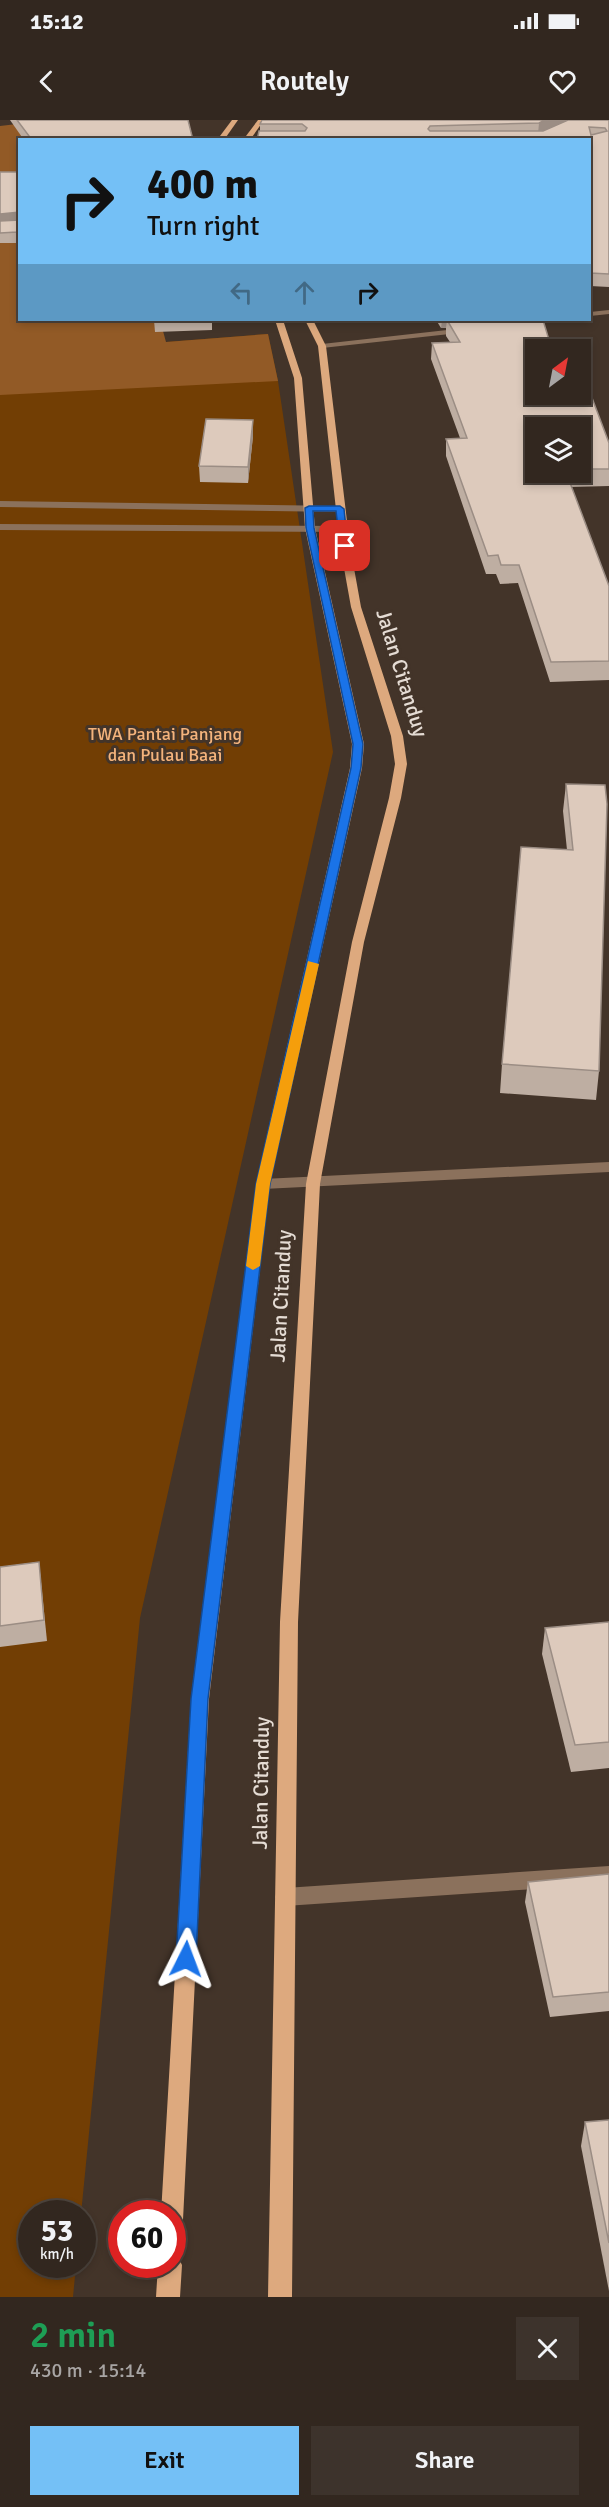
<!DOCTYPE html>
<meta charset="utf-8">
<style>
:root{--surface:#32271f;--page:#3d332c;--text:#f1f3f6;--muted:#a8a5a4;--line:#4d443d;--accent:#74c0f6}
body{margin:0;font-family:Signika,sans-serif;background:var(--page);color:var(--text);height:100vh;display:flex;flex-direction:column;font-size:22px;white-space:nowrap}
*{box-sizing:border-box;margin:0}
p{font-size:20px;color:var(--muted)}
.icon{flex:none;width:33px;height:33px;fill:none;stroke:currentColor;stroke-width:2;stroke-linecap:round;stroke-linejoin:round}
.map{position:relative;height:2177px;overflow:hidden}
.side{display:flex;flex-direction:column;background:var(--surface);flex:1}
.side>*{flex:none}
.top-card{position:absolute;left:18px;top:18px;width:573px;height:183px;border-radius:0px;box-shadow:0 3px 9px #0003,0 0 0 2px var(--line);background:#74c0f6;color:#111;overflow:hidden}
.needle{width:39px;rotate:32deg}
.controls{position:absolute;left:525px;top:219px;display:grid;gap:12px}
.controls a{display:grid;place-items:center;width:66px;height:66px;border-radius:0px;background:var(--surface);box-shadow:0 3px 9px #0003,0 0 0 2px var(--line);font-size:30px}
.speed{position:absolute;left:18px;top:2080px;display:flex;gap:12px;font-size:30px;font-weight:700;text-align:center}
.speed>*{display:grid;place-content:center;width:78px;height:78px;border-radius:50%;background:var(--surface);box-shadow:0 3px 9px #0003,0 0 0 2px var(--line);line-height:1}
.speed small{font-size:15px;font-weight:400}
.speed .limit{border:9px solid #d22;background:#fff;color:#111}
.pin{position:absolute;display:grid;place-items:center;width:51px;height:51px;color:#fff;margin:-26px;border-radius:12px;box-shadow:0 3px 9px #0006}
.me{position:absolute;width:66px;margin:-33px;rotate:3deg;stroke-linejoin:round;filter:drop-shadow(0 0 4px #0008)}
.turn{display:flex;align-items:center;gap:21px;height:126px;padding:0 30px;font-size:27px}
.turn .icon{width:78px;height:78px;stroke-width:2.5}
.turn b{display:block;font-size:42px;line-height:51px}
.lanes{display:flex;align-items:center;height:57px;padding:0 30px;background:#0003;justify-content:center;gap:30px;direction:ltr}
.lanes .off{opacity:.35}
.round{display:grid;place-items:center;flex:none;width:63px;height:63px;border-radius:0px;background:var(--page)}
.head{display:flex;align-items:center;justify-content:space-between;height:102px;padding:0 30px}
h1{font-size:36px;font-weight:600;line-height:45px;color:#1e9e55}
.cta{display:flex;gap:12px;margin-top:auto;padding:12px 30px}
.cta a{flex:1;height:69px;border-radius:0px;background:var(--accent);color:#111;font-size:24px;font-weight:600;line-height:69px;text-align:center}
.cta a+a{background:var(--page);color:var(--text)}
.status{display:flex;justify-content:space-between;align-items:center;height:42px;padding:0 30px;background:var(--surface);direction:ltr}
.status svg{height:16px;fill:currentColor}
header{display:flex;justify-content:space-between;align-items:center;height:78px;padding:0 30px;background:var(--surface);font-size:27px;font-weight:600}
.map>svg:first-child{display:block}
</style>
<div class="status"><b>15:12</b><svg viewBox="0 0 49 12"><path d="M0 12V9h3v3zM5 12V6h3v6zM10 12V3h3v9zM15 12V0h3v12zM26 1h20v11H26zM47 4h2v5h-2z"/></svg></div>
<header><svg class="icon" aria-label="back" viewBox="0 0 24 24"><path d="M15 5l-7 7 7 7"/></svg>Routely<svg class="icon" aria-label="heart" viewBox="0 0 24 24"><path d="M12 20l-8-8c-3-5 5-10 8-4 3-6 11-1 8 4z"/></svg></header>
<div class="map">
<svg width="609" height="2177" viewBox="0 0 609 2177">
<rect width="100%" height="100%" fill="#433429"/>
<!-- green -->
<polygon fill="#723e04" points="0,122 19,122 20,200 166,222 268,214 278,261 333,632 140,1498 81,2094 32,2094 32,2145 76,2145 73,2177 0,2177"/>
<!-- forest -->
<g fill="#925a26">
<polygon points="51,0 109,19 20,20 19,58 0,59 0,6"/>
<polygon points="19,122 20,200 160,200 166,222 268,214 278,261 0,275 0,123"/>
</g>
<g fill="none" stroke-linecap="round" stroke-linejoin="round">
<!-- minor -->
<g fill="#8b715c" fill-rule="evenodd">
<polygon points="246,17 302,18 305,20 243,20"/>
<polygon points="609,190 609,194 590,196 590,192"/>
<polygon points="555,200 524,205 520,203 534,200"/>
<polygon points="465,208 468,208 468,212 322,228 318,226 322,224"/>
<polygon points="0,381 340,386 345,389 340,392 0,387"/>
<polygon points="0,404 343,406 348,409 343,412 0,410"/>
<polygon points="609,1042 609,1052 263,1069 256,1064 263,1059"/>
<polygon points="609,1746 609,1764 285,1786 278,1783 275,1777 278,1771 285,1768"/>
</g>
<!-- major -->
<g fill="#dda97e" fill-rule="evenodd">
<polygon points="232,0 238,0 224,20 217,20"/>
<polygon points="258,0 264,0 250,20 243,20"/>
<polygon points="275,200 283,200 302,258 315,408 364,624 362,648 270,1064 209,1579 183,2100 180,2108 172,2111 172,2094 161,2094 191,1579 256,1064 350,648 352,624 305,408 294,258"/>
<polygon points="305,200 313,200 326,226 350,426 361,487 403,616 407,644 401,678 364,822 320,1064 298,1502 292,2177 268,2177 280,1502 306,1064 352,822 389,678 395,644 391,616 351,487 340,426 318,226"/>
<polygon points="172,2134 178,2137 182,2145 180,2177 156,2177 158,2145 172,2145"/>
</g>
</g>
<!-- wall -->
<g fill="#beaea2" fill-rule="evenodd">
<polygon points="10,0 188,0 193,20 24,20"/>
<polygon points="609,0 609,167 590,166 590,20 260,11 260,4"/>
<polygon points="0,52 20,52 20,116 18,123 0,123"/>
<polygon points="154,200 212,200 212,210 155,212"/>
<path d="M436 200H543L536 230 609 323V366L571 367 609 466V560L550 562 518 463 500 464 496 454H486L446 336V319L460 318 431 239 432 223 450 222 446 216V208H441ZM580 308V352H536Z"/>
<polygon points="253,300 253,316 248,363 200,362 199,346"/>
<polygon points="566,664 599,951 596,980 500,973 502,944 567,730 563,691"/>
<polygon points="39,1442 47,1521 0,1527 0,1447"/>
<polygon points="609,1502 609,1648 571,1652 542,1534 545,1508"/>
<polygon points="609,1754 609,1891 550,1897 525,1782 528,1762"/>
<polygon points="609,2000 609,2171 581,2026 585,2002"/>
</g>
<!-- shaded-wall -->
<g fill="#9b8d84">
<polygon points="545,0 572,0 538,14 539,3"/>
<polygon points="19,92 20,102 0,105 0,94"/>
<polygon points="20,102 20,116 18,123 17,112"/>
<polygon points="442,200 521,200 447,200 446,208 441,208"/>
<polygon points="253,300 253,316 248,363 248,347"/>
</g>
<!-- building -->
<g fill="#ddcabc" stroke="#9b8d84" stroke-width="1.5" fill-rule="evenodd">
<polygon points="17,0 188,0 193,20 86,20 84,18 69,20 32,20"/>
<path d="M262 0H545L539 3 430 6 428 9 430 11H543L568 0H609V154L590 153V20H257L259 11H305L307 8 302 4H260ZM589 7 605 8 607 11 591 15Z"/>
<polygon points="0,52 20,52 20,92 0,94"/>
<polygon points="20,100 17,112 0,113 0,101"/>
<polygon points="447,200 543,200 552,230 536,230 536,274 580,274 580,262 586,262 609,323 609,349 580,349 580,308 536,308 536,352 566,352 609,466 609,541 551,542 519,445 501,445 498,435 488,436 446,319 467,318 432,223 460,222"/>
<polygon points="206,299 253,300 248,347 199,346"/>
<polygon points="566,664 605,665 607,684 599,951 502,944 521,727 573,730"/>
<polygon points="39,1442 44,1500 0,1506 0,1447"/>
<polygon points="609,1502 609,1622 575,1625 545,1508"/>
<polygon points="609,1754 609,1872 553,1877 528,1762"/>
<polygon points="609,2000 609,2123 585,2002"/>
</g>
<!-- route -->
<polygon fill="#1a73e8" stroke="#114b97" stroke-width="1.5" points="340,386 344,389 348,428 340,426 336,391 313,391 314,408 363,624 361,648 270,1064 208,1579 196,1839 193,1845 186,1848 179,1845 176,1839 191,1579 256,1064 351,648 353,624 306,408 305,388 309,386"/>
<!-- slow -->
<polygon fill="#f59e0b" points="308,841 319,844 270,1064 260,1146 253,1150 246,1146 256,1064"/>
<g text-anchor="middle" stroke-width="6" stroke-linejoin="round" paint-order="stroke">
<!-- far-park labels -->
<g font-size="18" fill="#f4b37c" stroke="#433429">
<text x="165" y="620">TWA Pantai Panjang<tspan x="165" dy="21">dan Pulau Baai</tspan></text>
</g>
<!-- street labels -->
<g font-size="21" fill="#e5dcd4" stroke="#433429">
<text transform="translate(402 553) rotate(73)" y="7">Jalan Citanduy</text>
<text transform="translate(281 1176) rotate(-87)" y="7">Jalan Citanduy</text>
<text transform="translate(261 1663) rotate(-89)" y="7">Jalan Citanduy</text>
</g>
</g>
</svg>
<div class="controls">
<a><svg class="needle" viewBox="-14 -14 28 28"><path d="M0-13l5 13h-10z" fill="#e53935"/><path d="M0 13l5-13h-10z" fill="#a8a5a4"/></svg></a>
<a><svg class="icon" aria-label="layers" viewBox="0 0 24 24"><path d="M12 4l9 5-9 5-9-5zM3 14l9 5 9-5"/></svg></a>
</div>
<div class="speed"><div>53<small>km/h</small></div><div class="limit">60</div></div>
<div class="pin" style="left:345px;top:426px;background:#d93025"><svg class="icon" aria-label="arrive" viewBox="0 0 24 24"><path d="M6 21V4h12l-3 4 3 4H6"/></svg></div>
<svg class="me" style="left:186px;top:1839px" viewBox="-20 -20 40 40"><path d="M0-17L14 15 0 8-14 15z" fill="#1a73e8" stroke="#fff" stroke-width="4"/></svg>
<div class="top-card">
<div class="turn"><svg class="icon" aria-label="right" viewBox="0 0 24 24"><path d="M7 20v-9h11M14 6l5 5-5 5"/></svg><div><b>400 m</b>Turn right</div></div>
<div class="lanes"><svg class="icon off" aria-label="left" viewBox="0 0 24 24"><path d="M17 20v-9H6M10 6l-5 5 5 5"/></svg><svg class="icon off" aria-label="ahead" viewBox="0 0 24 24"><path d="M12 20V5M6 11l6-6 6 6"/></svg><svg class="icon" aria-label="right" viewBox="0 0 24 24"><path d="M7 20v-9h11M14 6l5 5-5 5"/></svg></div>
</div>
</div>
<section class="side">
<div class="head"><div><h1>2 min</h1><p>430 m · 15:14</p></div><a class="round"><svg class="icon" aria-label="close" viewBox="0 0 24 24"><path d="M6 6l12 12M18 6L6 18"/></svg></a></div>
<div class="cta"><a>Exit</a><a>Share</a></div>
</section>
